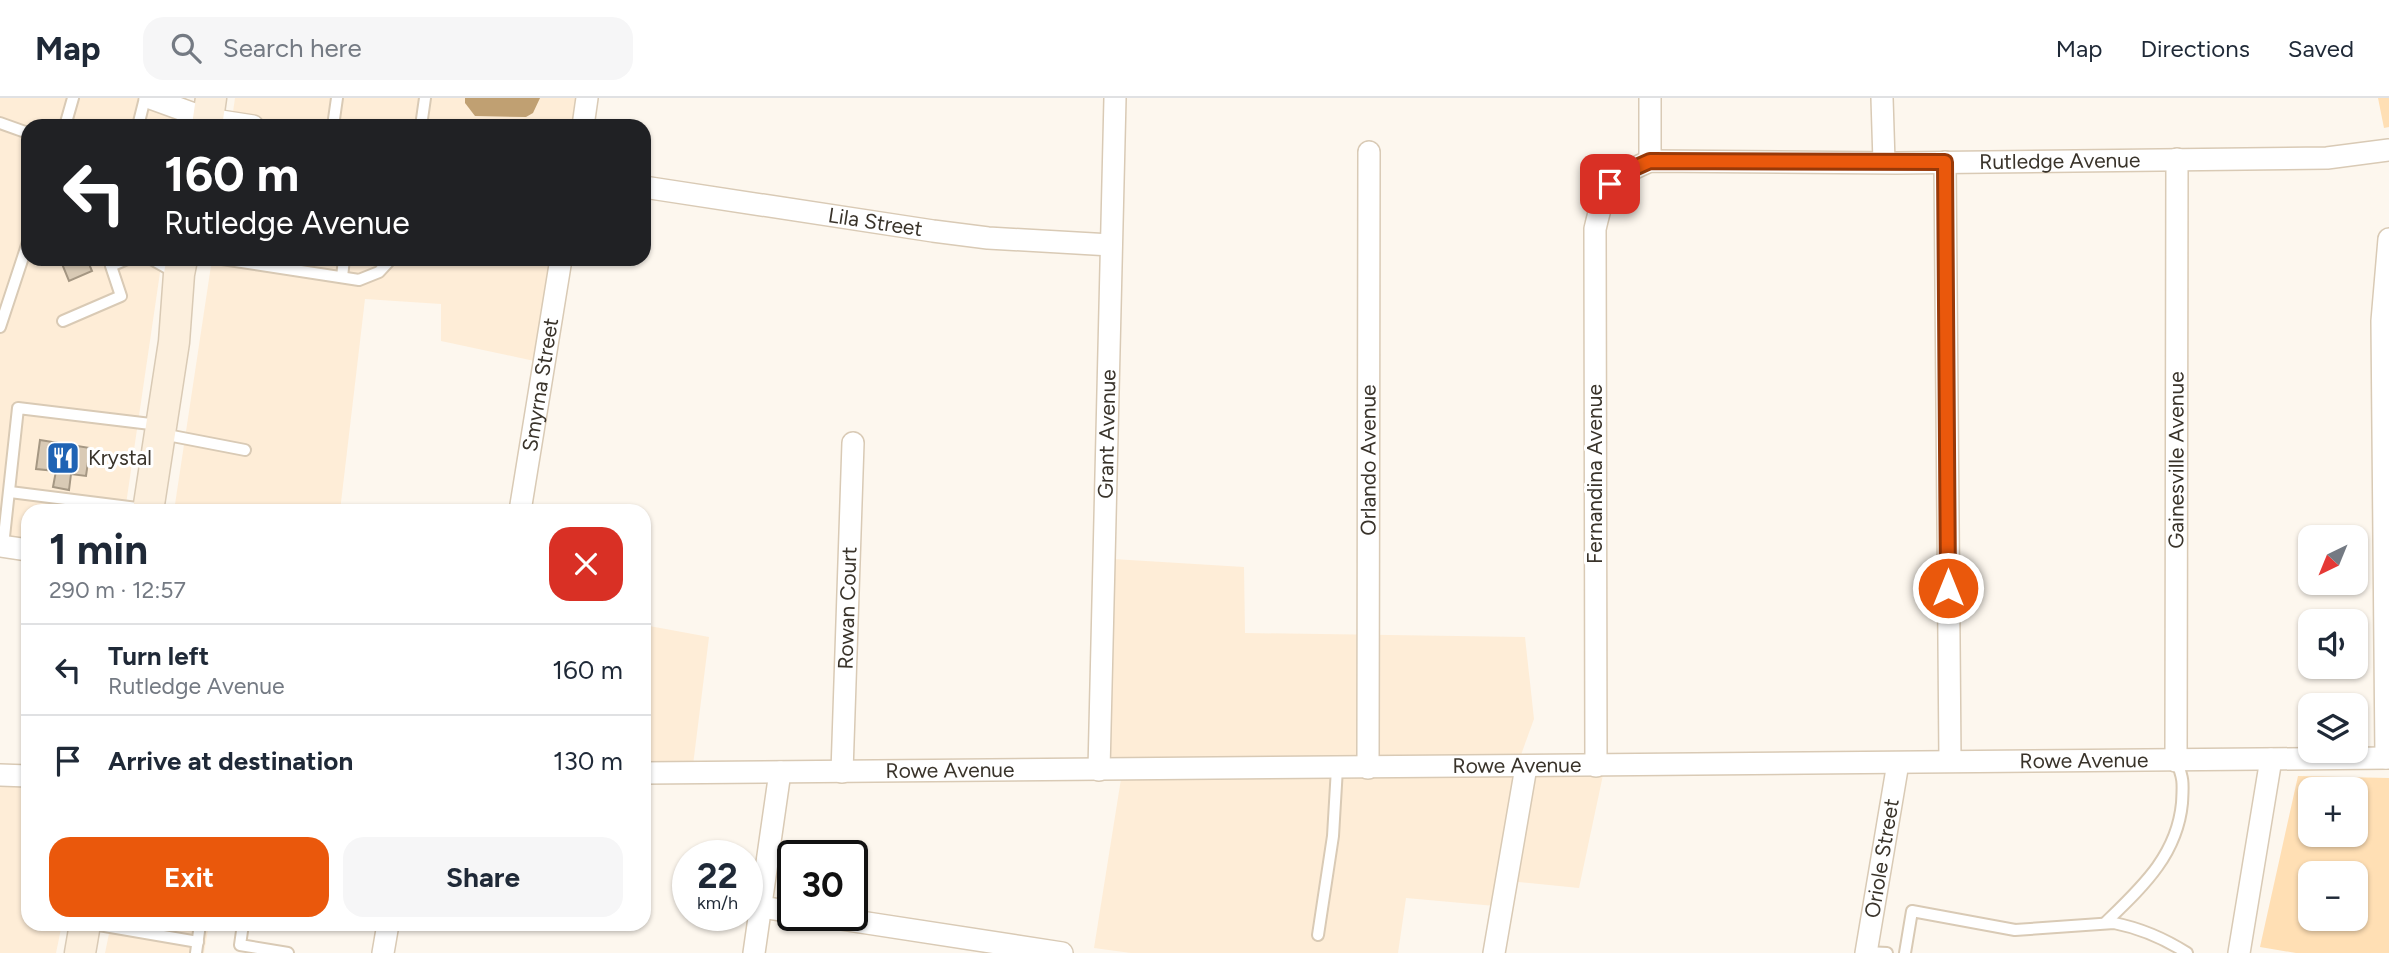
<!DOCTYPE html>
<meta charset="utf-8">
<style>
:root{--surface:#fff;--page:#f6f6f7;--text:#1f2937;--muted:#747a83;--line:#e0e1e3;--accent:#ea580c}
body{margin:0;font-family:Figtree,sans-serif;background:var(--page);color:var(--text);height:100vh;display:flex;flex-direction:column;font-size:26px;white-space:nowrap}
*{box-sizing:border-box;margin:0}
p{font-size:23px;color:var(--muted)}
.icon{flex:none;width:38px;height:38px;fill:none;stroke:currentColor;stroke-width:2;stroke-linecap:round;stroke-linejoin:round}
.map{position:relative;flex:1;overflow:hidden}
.panel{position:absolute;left:21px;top:406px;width:630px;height:427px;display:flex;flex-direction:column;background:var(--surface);border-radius:21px;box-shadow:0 2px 5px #0004}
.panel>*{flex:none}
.banner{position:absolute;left:21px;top:21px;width:630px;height:147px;border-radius:21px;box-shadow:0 2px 5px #0004;background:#202124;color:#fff;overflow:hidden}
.needle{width:46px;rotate:223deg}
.controls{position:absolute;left:2298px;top:427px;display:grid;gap:14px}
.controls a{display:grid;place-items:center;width:70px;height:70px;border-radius:14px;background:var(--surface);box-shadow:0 2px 5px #0004;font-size:35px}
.speed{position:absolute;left:672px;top:742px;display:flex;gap:14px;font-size:35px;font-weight:700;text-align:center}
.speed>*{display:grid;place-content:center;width:91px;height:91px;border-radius:50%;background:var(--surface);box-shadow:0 2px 5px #0004;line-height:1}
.speed small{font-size:18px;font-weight:400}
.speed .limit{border:4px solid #111;border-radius:10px;background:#fff;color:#111}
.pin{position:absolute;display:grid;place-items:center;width:60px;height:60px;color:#fff;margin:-30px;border-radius:14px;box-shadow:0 4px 10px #0006}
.me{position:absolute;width:77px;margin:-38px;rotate:0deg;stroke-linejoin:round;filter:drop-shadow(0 0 5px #0008)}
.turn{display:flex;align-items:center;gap:24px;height:147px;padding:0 28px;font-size:32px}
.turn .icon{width:91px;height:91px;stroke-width:2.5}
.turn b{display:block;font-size:49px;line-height:60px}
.round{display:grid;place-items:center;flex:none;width:74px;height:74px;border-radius:21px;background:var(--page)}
.head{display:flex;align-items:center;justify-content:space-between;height:119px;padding:0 28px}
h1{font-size:42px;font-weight:700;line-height:52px}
.button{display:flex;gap:14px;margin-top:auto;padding:14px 28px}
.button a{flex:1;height:80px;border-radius:21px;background:var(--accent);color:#fff;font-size:28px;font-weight:700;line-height:80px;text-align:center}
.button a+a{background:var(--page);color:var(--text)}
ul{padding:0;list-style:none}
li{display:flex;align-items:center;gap:21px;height:91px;padding:0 28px;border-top:2px solid var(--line)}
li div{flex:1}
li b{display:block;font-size:26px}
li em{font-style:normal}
header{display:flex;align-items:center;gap:42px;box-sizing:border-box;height:98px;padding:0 35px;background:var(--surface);border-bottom:2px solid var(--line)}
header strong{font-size:33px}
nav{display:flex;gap:38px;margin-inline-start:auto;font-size:24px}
.search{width:490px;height:63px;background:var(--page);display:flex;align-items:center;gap:18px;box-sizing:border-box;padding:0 24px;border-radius:21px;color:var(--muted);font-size:26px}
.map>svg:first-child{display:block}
</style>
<header>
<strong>Map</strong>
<div class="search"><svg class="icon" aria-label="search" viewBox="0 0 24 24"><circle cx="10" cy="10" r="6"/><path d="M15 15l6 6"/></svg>Search here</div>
<nav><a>Map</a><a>Directions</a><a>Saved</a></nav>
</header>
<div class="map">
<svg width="2389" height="855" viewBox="0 0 2389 855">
<rect width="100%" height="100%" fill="#fdf7ee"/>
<!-- built -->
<g fill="#feedd7">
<polygon points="0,0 186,0 182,28 28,28 28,161 162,161 125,413 28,413 28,462 0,457"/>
<polygon points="235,0 578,0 573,28 231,28"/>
<polygon points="212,161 553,161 539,264 441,243 441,206 365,201 340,413 174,413"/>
<polygon points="1113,461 1244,469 1245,535 1525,539 1534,621 1513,679 1603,677 1579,790 1499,782 1495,808 1406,800 1398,855 1131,855 1094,850 1121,681 1105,680"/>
<polygon points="644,527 709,539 691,683 644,683"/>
<polygon points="0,685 28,688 28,826 62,826 56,855 0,855"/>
<polygon points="111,826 209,826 204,855 105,855"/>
</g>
<!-- green -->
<g fill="#ffdfb4" fill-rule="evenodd">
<polygon points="2378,0 2389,0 2389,29 2384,30"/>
<path d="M2298 678 2389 680V855H2296L2260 849ZM2310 691H2356V737H2310ZM2310 775H2356V821H2310Z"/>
</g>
<!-- water -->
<polygon fill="#c0a072" points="465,0 540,0 533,15 526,19 475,18 465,5"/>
<!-- building -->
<g fill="#d9cab5" stroke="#a59783" stroke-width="2">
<polygon points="60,161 87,161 92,173 69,183"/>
<polygon points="40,342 90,350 86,378 71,376 69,392 53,389 56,373 36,371"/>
</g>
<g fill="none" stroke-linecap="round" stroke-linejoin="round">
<defs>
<g id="service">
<polyline points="0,25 28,35"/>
<polyline points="65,28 73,0"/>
<polyline points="138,28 145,0"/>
<polyline points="333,28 337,0"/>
<polyline points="421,28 425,0"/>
<polyline points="151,161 176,175"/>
<polyline points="222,161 359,182 379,174 391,161"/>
<polyline points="342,179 344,161"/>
<polyline points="63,223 121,198 111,168 127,161"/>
<polyline points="0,229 28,144"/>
<polyline points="162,336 245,352"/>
<polyline points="10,394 145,411"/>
<polyline points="3,448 18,310 159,327"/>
<path d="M2105 825C2141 790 2177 758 2182 705 2183 687 2184 680 2176 663"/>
<polyline points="93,826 198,844"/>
<polyline points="243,826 240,847 288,855"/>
<polyline points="1318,837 1333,738 1337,670"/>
<polyline points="1866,854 1887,855"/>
<polyline points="196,855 200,826"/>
<path d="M1905 855 1912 813 2015 832 2114 825C2139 830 2165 841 2187 855"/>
</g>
<g id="minor">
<polyline points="150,0 208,21 253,28"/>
<polyline points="1650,0 1650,63"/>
<polyline points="1882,0 1884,64"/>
<polyline points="583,28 587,0"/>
<polyline points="1945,64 1950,663"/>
<path id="s1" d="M644 89 933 133 988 140 1111 147"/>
<path id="s2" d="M520 413 561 161"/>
<polyline points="0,448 28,452"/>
<polyline points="2386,660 2382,223 2389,141"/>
<path id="s3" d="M2176 663 2177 61"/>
<path id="s4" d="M1596 668 1595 131C1605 88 1609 81 1650 63L1896 65 2327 60 2389 52"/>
<path id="s5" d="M1368 670 1369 54"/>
<path id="s6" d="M1099 672 1115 0"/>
<path id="s7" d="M842 674 853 345"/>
<path id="s8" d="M644 675 2389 660"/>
<polyline points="0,677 28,678"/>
<polyline points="762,809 793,814"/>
<polyline points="815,817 1062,855"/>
<polyline points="383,855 388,826"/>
<polyline points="754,855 780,674"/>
<polyline points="1494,855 1526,669"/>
<path id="s9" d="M1866 855 1898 665"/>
<polyline points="2239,855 2271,661"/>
</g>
<g id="secondary">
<polyline points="207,28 211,0"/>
<polyline points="148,413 174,244 179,176 182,161"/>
<polyline points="80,855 85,826"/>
</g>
</defs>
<!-- service casing -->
<use href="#service" stroke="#d9cab5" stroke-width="14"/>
<!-- minor casing -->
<use href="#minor" stroke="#d9cab5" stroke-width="24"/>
<!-- secondary casing -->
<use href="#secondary" stroke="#d9cab5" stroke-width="33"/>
<!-- service -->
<use href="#service" stroke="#fff" stroke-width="10"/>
<!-- minor -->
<use href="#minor" stroke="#fff" stroke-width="21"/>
<!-- secondary -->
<use href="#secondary" stroke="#fcefdd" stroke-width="30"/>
</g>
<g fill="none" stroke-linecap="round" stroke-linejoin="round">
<defs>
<polyline id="route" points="1610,86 1632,71 1650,63 1945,64 1948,490"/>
</defs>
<!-- route casing -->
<use href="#route" stroke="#983908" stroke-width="18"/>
<!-- route -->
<use href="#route" stroke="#ea580c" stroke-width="12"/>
</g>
<!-- icons -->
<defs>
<symbol id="restaurant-square" viewBox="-11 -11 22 22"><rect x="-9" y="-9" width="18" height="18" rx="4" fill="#1f63b4" stroke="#fff"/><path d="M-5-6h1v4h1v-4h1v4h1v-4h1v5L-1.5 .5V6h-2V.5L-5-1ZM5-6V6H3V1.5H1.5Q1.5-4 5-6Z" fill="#fff"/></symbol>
</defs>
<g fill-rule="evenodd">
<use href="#restaurant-square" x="44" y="341" width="38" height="38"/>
</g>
<g text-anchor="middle" stroke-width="6" stroke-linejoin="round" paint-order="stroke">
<!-- street labels -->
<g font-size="21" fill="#39332a" stroke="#fff">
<text dy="7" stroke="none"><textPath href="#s4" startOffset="1040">Rutledge Avenue</textPath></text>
<text dy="7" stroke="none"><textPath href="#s1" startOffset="234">Lila Street</textPath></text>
<text dy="7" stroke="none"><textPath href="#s2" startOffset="128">Smyrna Street</textPath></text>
<text dy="7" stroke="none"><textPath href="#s6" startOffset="336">Grant Avenue</textPath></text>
<text dy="7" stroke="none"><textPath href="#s5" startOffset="308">Orlando Avenue</textPath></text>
<text dy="7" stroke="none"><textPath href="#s3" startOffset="301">Gainesville Avenue</textPath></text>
<text transform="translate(1595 376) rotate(-90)" y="7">Fernandina Avenue</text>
<text dy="7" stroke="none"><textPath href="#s7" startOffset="164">Rowan Court</textPath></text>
<text dy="7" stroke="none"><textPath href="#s8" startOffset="1440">Rowe Avenue</textPath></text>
<text dy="7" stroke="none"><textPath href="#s8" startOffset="873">Rowe Avenue</textPath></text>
<text dy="7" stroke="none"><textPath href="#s8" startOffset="306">Rowe Avenue</textPath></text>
<text dy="7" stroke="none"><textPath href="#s9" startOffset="96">Oriole Street</textPath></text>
</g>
<!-- poi labels -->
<g font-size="21" fill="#39332a" stroke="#fff" text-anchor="start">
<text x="88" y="367">Krystal</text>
</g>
</g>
</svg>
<div class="controls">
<a><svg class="needle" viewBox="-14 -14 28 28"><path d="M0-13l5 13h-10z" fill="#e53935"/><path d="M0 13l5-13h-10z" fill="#747a83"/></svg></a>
<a><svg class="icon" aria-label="sound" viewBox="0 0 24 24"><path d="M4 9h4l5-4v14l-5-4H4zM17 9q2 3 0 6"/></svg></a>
<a><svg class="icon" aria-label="layers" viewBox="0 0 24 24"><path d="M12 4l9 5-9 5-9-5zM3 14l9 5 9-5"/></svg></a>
<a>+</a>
<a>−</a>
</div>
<div class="speed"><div>22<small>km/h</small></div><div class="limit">30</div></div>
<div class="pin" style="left:1610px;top:86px;background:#d93025"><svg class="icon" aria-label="arrive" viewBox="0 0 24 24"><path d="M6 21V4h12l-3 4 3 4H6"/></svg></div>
<svg class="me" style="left:1948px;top:490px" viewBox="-20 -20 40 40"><circle r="17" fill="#ea580c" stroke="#fff" stroke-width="3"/><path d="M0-11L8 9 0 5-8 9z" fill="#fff"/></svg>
<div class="banner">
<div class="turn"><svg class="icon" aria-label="left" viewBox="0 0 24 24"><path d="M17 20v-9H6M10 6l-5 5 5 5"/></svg><div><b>160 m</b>Rutledge Avenue</div></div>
</div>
<section class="panel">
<div class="head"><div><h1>1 min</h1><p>290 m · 12:57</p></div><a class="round" style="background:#d93025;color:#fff"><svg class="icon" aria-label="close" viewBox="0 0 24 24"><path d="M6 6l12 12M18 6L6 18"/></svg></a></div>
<ul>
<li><svg class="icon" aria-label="left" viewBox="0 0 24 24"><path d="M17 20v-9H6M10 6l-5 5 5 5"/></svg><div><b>Turn left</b><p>Rutledge Avenue</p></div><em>160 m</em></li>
<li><svg class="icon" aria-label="arrive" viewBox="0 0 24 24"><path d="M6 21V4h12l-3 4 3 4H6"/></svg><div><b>Arrive at destination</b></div><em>130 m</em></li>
</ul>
<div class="button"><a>Exit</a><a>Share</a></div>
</section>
</div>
